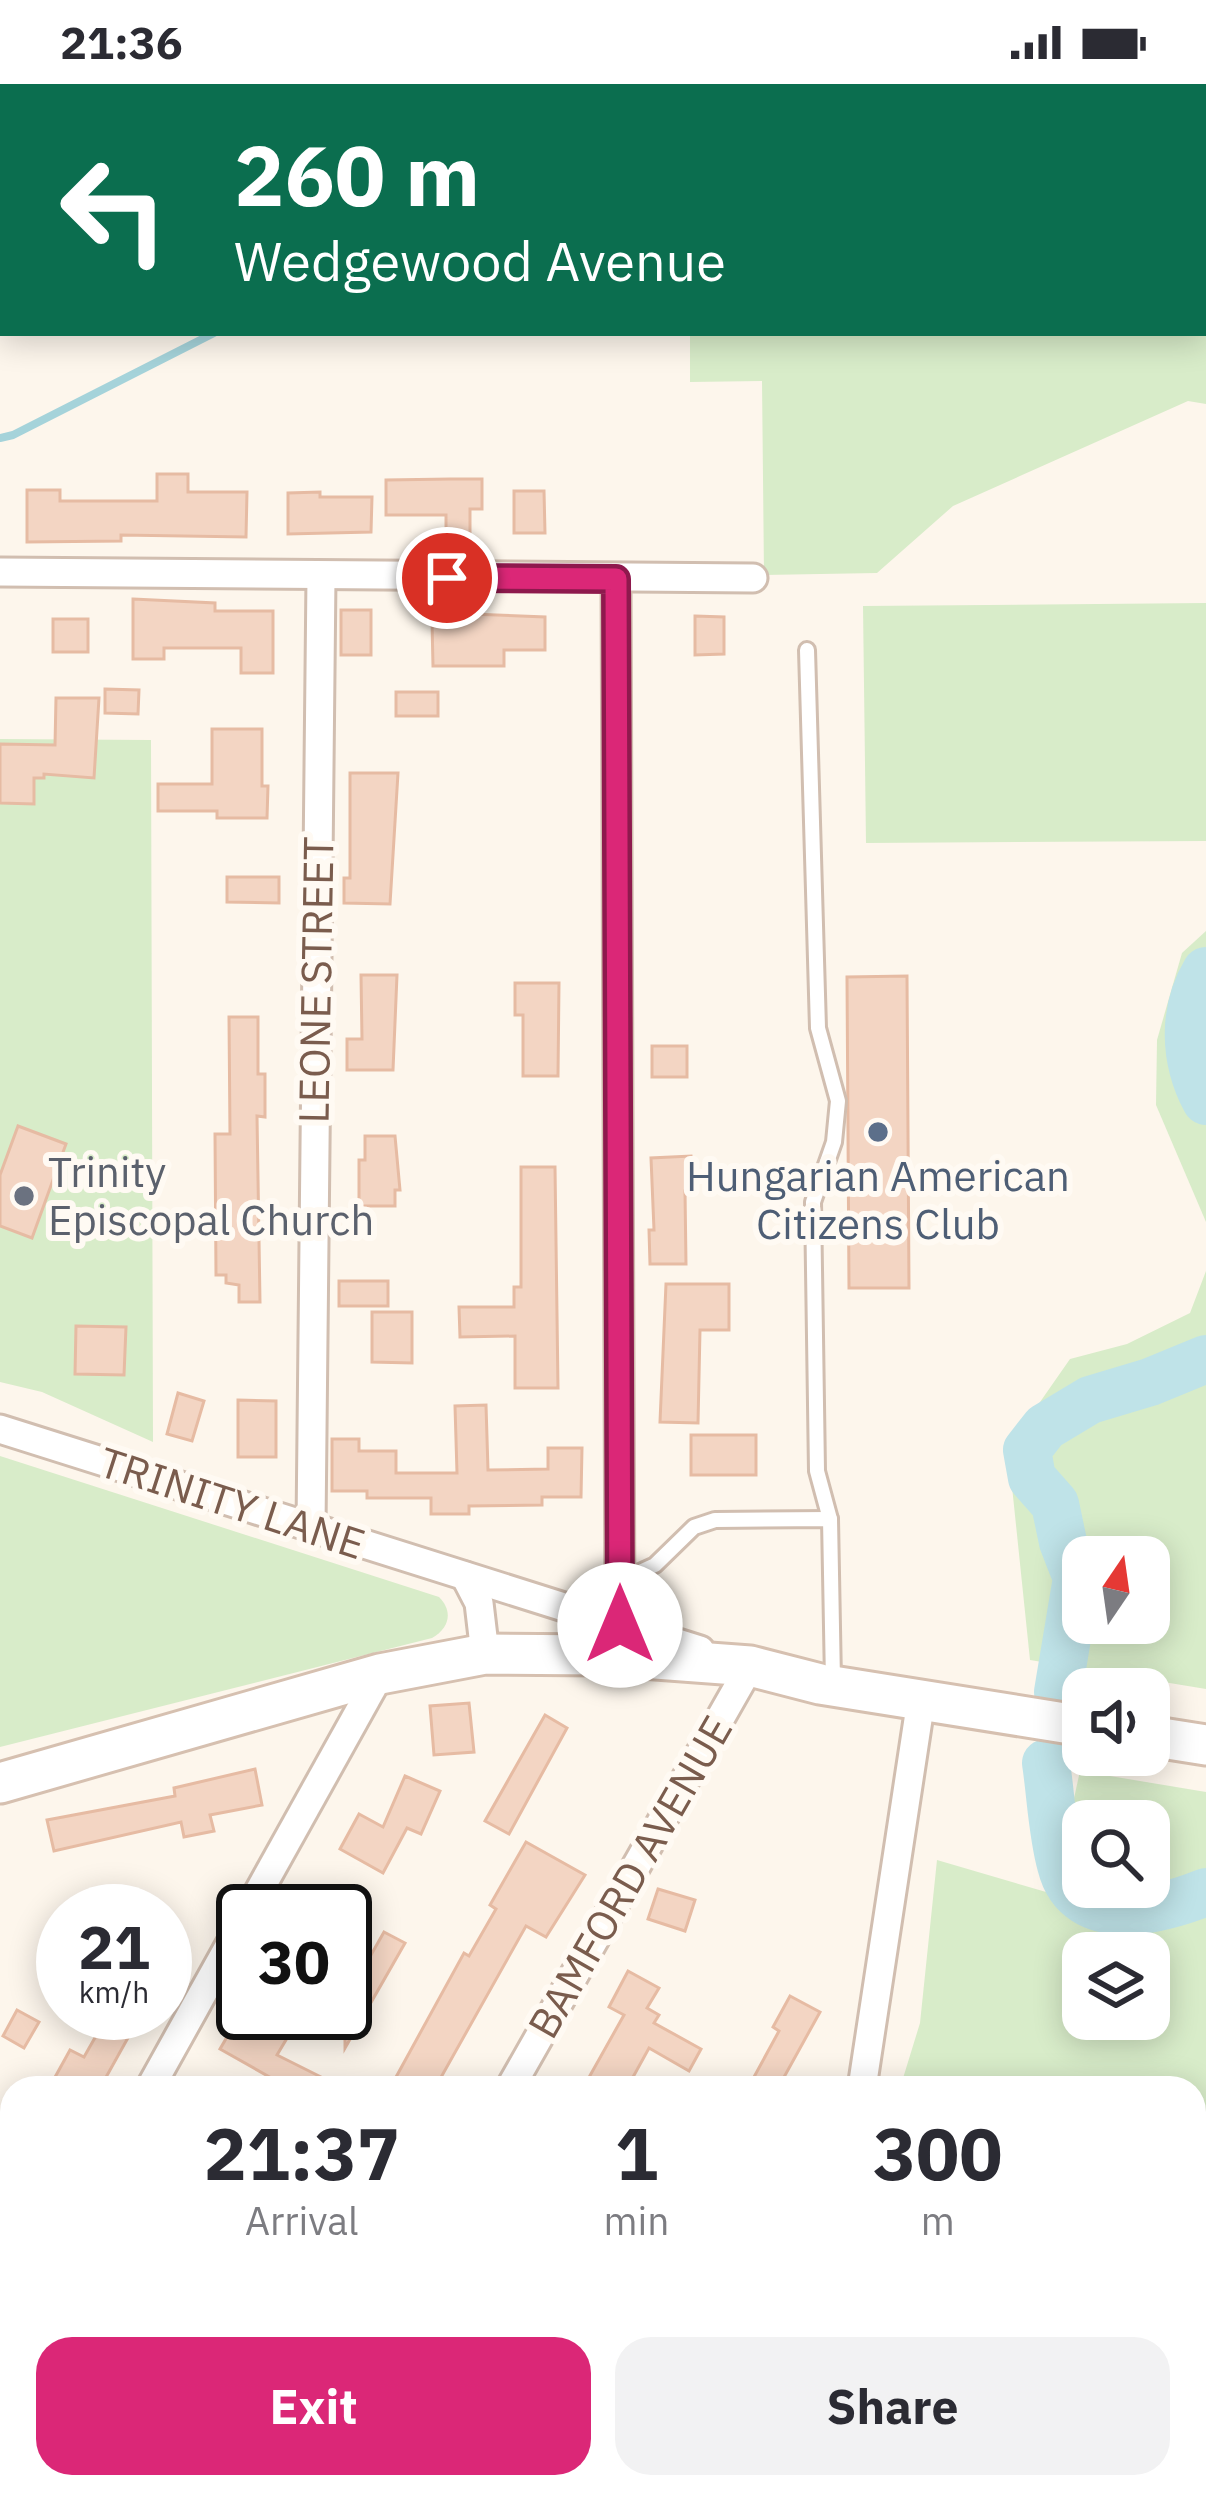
<!DOCTYPE html>
<style>
:root{--surface:#fff;--page:#f2f2f3;--text:#2b2b33;--muted:#7c7c81;--accent:#db2777}
body{margin:0;font-family:"IBM Plex Sans",sans-serif;background:var(--page);color:var(--text);height:100vh;display:flex;flex-direction:column;font-size:45px;white-space:nowrap}
*{box-sizing:border-box;margin:0}
p{font-size:39px;color:var(--muted)}
.icon{flex:none;width:66px;height:66px;fill:none;stroke:currentColor;stroke-width:2;stroke-linecap:round;stroke-linejoin:round}
.map{position:relative;flex:1;overflow:hidden}
.details{position:absolute;left:0px;top:1992px;width:1206px;height:423px;display:flex;flex-direction:column;background:var(--surface);border-radius:36px 36px 0 0;box-shadow:0 6px 30px #0003}
.details>*{flex:none}
.top-card{position:absolute;left:0px;top:0px;width:1206px;height:252px;box-shadow:0 6px 30px #0003;background:#0b6e4f;color:#fff;overflow:hidden}
.needle{width:78px;rotate:13deg}
.controls{position:absolute;left:1062px;top:1452px;display:grid;gap:24px}
.controls a{display:grid;place-items:center;width:108px;height:108px;border-radius:24px;background:var(--surface);box-shadow:0 6px 30px #0003;font-size:60px}
.speed{position:absolute;left:36px;top:1800px;display:flex;gap:24px;font-size:60px;font-weight:700;text-align:center}
.speed>*{display:grid;place-content:center;width:156px;height:156px;border-radius:50%;background:var(--surface);box-shadow:0 6px 30px #0003;line-height:1}
.speed small{font-size:30px;font-weight:400}
.speed .limit{border:6px solid #111;border-radius:18px;background:#fff;color:#111}
.pin{position:absolute;display:grid;place-items:center;width:102px;height:102px;color:#fff;margin:-51px;border:6px solid #fff;border-radius:50%;box-shadow:0 3px 12px #0007}
.me{position:absolute;width:132px;margin:-66px;rotate:0deg;stroke-linejoin:round;filter:drop-shadow(0 0 9px #0008)}
.turn{display:flex;align-items:center;gap:42px;height:252px;padding:0 36px;font-size:54px}
.turn .icon{width:156px;height:156px;stroke-width:2.5}
.turn b{display:block;font-size:84px;line-height:102px}
.eta{display:flex;justify-content:space-evenly;align-items:center;height:204px;text-align:center}
.eta b{font-size:72px;font-weight:800;line-height:84px}
.action{display:flex;gap:24px;margin-top:auto;padding:24px 36px}
.action a{flex:1;height:138px;border-radius:36px;background:var(--accent);color:#fff;font-size:48px;font-weight:800;line-height:138px;text-align:center}
.action a+a{background:var(--page);color:var(--text)}
.status{display:flex;justify-content:space-between;align-items:center;height:84px;padding:0 60px;background:var(--surface);direction:ltr}
.status svg{height:33px;fill:currentColor}
.map>svg:first-child{display:block}
</style>
<div class="status"><b>21:36</b><svg viewBox="0 0 49 12"><path d="M0 12V9h3v3zM5 12V6h3v6zM10 12V3h3v9zM15 12V0h3v12zM26 1h20v11H26zM47 4h2v5h-2z"/></svg></div>
<div class="map">
<svg width="1206" height="2414" viewBox="0 0 1206 2414">
<rect width="100%" height="100%" fill="#fdf6ec"/>
<!-- green -->
<g fill="#d8ecc9" fill-rule="evenodd">
<polygon points="649,0 1206,0 1206,320 1188,317 953,422 877,489 764,491 762,297 690,298 690,249 1203,249 1203,3 648,3"/>
<polygon points="1206,519 1206,757 866,759 863,522"/>
<polygon points="0,655 151,656 153,1358 42,1308 0,1298"/>
<polygon points="1206,847 1206,1138 1156,1021 1157,956 1182,869"/>
<path d="M1206 1187V1605L1030 1576 1008 1364 1070 1275 1127 1260 1190 1229ZM1149 1473V1539H1083V1473Z"/>
<path d="M0 1372 439 1513C453 1527 450 1544 432 1554L0 1663Z"/>
<path d="M1080 1687 1206 1708V2414H837L838 2403H1194V2004H900L920 1939 937 1776 1053 1810ZM1149 1737V1803H1083V1737ZM1083 1869H1149V1935H1083Z"/>
</g>
<g fill="none" stroke-linecap="round" stroke-linejoin="round">
<!-- stream -->
<g stroke="#a5d3da" stroke-width="8">
<polyline points="1203,233 1206,234"/>
<polyline points="0,354 13,351 214,249"/>
</g>
<!-- river -->
<g stroke="#bfe3e8" stroke-width="48">
<polyline points="1158,3 1161,0"/>
<polyline points="1203,136 1206,139"/>
<path d="M1206 887C1182 927 1184 976 1206 1017"/>
<polyline points="1058,1608 1077,1494 1063,1458 1055,1420 1032,1394 1027,1366 1045,1343 1090,1316 1150,1298 1206,1275"/>
<path d="M1046 1679C1051 1712 1052 1748 1061 1781 1078 1849 1161 1826 1206 1808"/>
</g>
</g>
<!-- building -->
<g fill="#f3d5c3" stroke="#e6bba3" stroke-width="3">
<polygon points="157,390 188,390 188,408 247,408 246,453 121,451 121,457 27,458 27,406 60,406 60,417 157,417"/>
<polygon points="451,395 482,395 482,425 470,425 470,458 446,458 446,431 386,431 386,396"/>
<polygon points="514,407 544,407 545,449 514,449"/>
<polygon points="320,408 320,413 372,413 371,448 288,450 288,409"/>
<polygon points="133,515 215,519 215,527 273,527 273,589 241,589 241,564 164,564 164,575 133,575"/>
<rect x="341" y="526" width="30" height="45"/>
<polygon points="470,530 545,533 545,566 504,566 504,582 433,582 432,537 470,537"/>
<polygon points="695,532 724,533 724,570 695,571"/>
<rect x="53" y="535" width="35" height="33"/>
<polygon points="105,605 139,606 138,630 105,629"/>
<rect x="396" y="608" width="42" height="24"/>
<polygon points="56,614 99,614 94,694 44,690 44,694 34,694 34,720 0,719 0,660 55,661"/>
<polygon points="212,645 262,645 262,702 268,702 267,734 217,734 217,727 158,727 158,700 212,700"/>
<polygon points="350,689 398,689 390,820 344,819 344,794 350,794"/>
<polygon points="227,793 279,793 279,819 227,818"/>
<polygon points="361,891 397,891 393,986 347,986 347,955 362,955"/>
<polygon points="907,892 909,1204 849,1204 847,893"/>
<polygon points="515,899 559,899 558,992 523,992 523,931 515,931"/>
<polygon points="229,933 258,933 258,990 265,990 265,1033 257,1032 260,1218 239,1218 239,1201 226,1199 226,1191 216,1191 215,1050 230,1050"/>
<rect x="652" y="962" width="35" height="31"/>
<polygon points="18,1042 66,1060 32,1154 0,1142 0,1091"/>
<polygon points="365,1052 395,1052 400,1106 395,1106 395,1122 359,1122 359,1076 365,1076"/>
<polygon points="691,1072 693,1107 685,1107 686,1180 650,1180 649,1146 654,1146 651,1074"/>
<polygon points="521,1083 555,1083 558,1304 515,1304 515,1252 460,1253 459,1223 514,1223 514,1203 521,1203"/>
<rect x="339" y="1197" width="49" height="25"/>
<polygon points="666,1200 729,1200 729,1246 700,1246 698,1339 660,1338"/>
<polygon points="372,1228 412,1228 412,1279 372,1278"/>
<polygon points="76,1242 126,1243 124,1291 75,1290"/>
<polygon points="178,1309 204,1317 192,1357 167,1350"/>
<polygon points="238,1316 276,1317 276,1373 238,1373"/>
<polygon points="486,1321 488,1386 548,1385 548,1364 582,1364 581,1413 542,1413 542,1421 469,1422 469,1430 431,1430 431,1414 367,1414 367,1407 332,1407 332,1355 359,1355 359,1367 396,1367 396,1389 457,1389 455,1322"/>
<rect x="691" y="1351" width="65" height="40"/>
<polygon points="469,1619 474,1668 434,1671 430,1622"/>
<polygon points="545,1631 567,1644 509,1750 485,1737"/>
<polygon points="255,1685 262,1721 210,1731 214,1747 184,1753 181,1738 54,1767 47,1736 175,1712 174,1704"/>
<polygon points="405,1692 440,1707 421,1750 407,1744 383,1789 340,1765 359,1730 383,1743"/>
<polygon points="526,1758 585,1791 546,1853 526,1842 435,2004 390,2004 464,1869 469,1872 496,1825 490,1821"/>
<polygon points="658,1805 695,1816 685,1847 648,1835"/>
<polygon points="384,1848 405,1859 345,1964 345,1866 367,1878"/>
<polygon points="628,1887 659,1904 647,1924 659,1931 654,1939 701,1965 689,1987 649,1964 627,2004 583,2004 624,1931 609,1923"/>
<polygon points="790,1912 820,1928 778,2004 748,2004 779,1947 773,1943"/>
<polygon points="17,1926 39,1938 24,1964 3,1952"/>
<polygon points="109,1929 134,1943 100,2004 49,2004 70,1966 84,1973"/>
<polygon points="241,1929 302,1929 277,1971 343,2004 289,2004 220,1965"/>
</g>
<g fill="none" stroke-linecap="round" stroke-linejoin="round">
<defs>
<g id="lane">
<polyline points="807,566 818,944 838,1017 834,1058 813,1118 817,1387 830,1435"/>
<polyline points="620,1497 655,1481 694,1443 715,1436 830,1435 833,1597"/>
</g>
<g id="street">
<polyline points="99,0 106,3"/>
<polyline points="262,3 273,0"/>
<polyline points="0,488 753,494"/>
<polyline points="616,495 620,1541"/>
<polyline points="0,1345 700,1566"/>
<polyline points="311,1443 321,493"/>
<polyline points="465,1492 479,1519 485,1570"/>
<polyline points="248,1827 380,1590"/>
<polyline points="150,2004 243,1837"/>
<polyline points="510,2004 750,1582 736,1578"/>
<polyline points="862,2004 921,1616"/>
<polyline points="0,2133 12,2140"/>
<polyline points="0,2269 12,2248"/>
<polyline points="474,2403 494,2414"/>
<polyline points="275,2414 282,2403"/>
<polyline points="624,2414 631,2403"/>
</g>
<g id="secondary">
<polyline points="29,3 30,0"/>
<polyline points="0,68 3,61"/>
<polyline points="1149,1652 1206,1661"/>
<polyline points="0,1699 380,1590 485,1570 602,1571 750,1582 820,1600 1083,1642"/>
</g>
</defs>
<!-- lane casing -->
<use href="#lane" stroke="#d1beb0" stroke-width="20"/>
<!-- street casing -->
<use href="#street" stroke="#d1beb0" stroke-width="33"/>
<!-- secondary casing -->
<use href="#secondary" stroke="#d6c0b0" stroke-width="45"/>
<!-- lane -->
<use href="#lane" stroke="#fff" stroke-width="14"/>
<!-- street -->
<use href="#street" stroke="#fff" stroke-width="27"/>
<!-- secondary -->
<use href="#secondary" stroke="#fff" stroke-width="39"/>
</g>
<g fill="none" stroke-linecap="round" stroke-linejoin="round">
<defs>
<polyline id="route" points="447,494 616,495 620,1541"/>
</defs>
<!-- route casing -->
<use href="#route" stroke="#8e194d" stroke-width="30"/>
<!-- route -->
<use href="#route" stroke="#db2777" stroke-width="21"/>
</g>
<!-- markers -->
<circle fill="#5c6f8a" stroke="#fffaf3" stroke-width="4.5" cx="878" cy="1048" r="12"/>
<circle fill="#6b7280" stroke="#fffaf3" stroke-width="4.5" cx="24" cy="1112" r="12"/>
<g text-anchor="middle" stroke-width="12" stroke-linejoin="round" paint-order="stroke">
<!-- street labels -->
<g font-size="42" fill="#7a5c4d" stroke="#fffaf3">
<text transform="translate(316 896) rotate(-89)" y="15">LEONE STREET</text>
<text transform="translate(232 1419) rotate(18)" y="15">TRINITY LANE</text>
<text transform="translate(630 1793) rotate(-60)" y="15">BAMFORD AVENUE</text>
</g>
<!-- worship labels -->
<g font-size="42" fill="#5b616d" stroke="#fffaf3" text-anchor="start">
<text x="48" y="1103">Trinity<tspan x="48" dy="48">Episcopal Church</tspan></text>
</g>
<!-- service labels -->
<g font-size="42" fill="#4e5e75" stroke="#fffaf3">
<text x="878" y="1107">Hungarian American<tspan x="878" dy="48">Citizens Club</tspan></text>
</g>
</g>
</svg>
<div class="controls">
<a><svg class="needle" viewBox="-14 -14 28 28"><path d="M0-13l5 13h-10z" fill="#e53935"/><path d="M0 13l5-13h-10z" fill="#7c7c81"/></svg></a>
<a><svg class="icon" aria-label="sound" viewBox="0 0 24 24"><path d="M4 9h4l5-4v14l-5-4H4zM17 9q2 3 0 6"/></svg></a>
<a><svg class="icon" aria-label="search" viewBox="0 0 24 24"><circle cx="10" cy="10" r="6"/><path d="M15 15l6 6"/></svg></a>
<a><svg class="icon" aria-label="layers" viewBox="0 0 24 24"><path d="M12 4l9 5-9 5-9-5zM3 14l9 5 9-5"/></svg></a>
</div>
<div class="speed"><div>21<small>km/h</small></div><div class="limit">30</div></div>
<div class="pin" style="left:447px;top:494px;background:#d93025"><svg class="icon" aria-label="arrive" viewBox="0 0 24 24"><path d="M6 21V4h12l-3 4 3 4H6"/></svg></div>
<svg class="me" style="left:620px;top:1541px" viewBox="-20 -20 40 40"><circle r="19" fill="#fff"/><path d="M0-13L10 11 0 6-10 11z" fill="#db2777"/></svg>
<div class="top-card">
<div class="turn"><svg class="icon" aria-label="left" viewBox="0 0 24 24"><path d="M17 20v-9H6M10 6l-5 5 5 5"/></svg><div><b>260 m</b>Wedgewood Avenue</div></div>
</div>
<section class="details">
<div class="eta">
<div><b>21:37</b><p>Arrival</p></div>
<div><b>1</b><p>min</p></div>
<div><b>300</b><p>m</p></div>
</div>
<div class="action"><a>Exit</a><a>Share</a></div>
</section>
</div>
